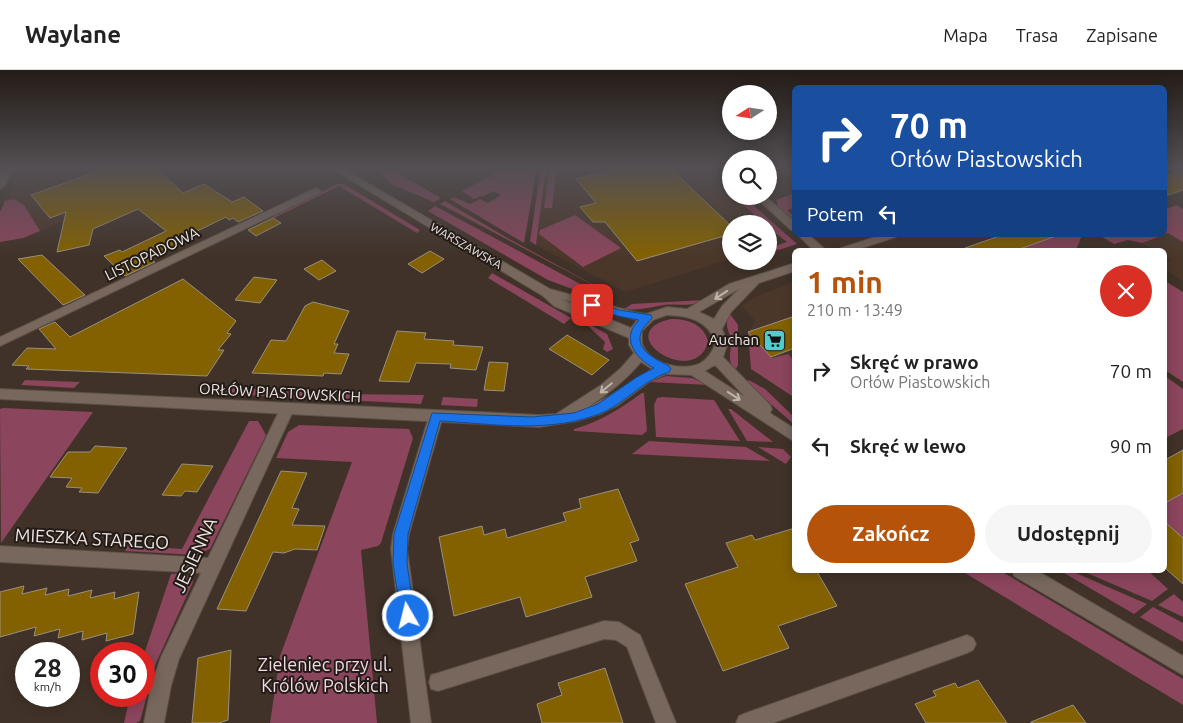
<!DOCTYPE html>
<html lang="pl">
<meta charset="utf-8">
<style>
:root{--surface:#fff;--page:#f6f6f6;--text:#222;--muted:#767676;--line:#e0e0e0;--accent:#b45309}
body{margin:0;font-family:Ubuntu,sans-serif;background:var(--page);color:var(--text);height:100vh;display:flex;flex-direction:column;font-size:19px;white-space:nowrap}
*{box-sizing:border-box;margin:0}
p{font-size:16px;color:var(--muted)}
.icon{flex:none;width:28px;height:28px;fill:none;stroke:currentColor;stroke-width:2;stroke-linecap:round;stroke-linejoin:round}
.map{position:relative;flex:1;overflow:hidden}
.side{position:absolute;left:792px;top:178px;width:375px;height:325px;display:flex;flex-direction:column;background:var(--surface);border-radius:8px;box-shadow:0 2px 12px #0003}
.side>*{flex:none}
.banner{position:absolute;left:792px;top:15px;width:375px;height:152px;border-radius:8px;box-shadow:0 2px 12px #0003;background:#1a4fa0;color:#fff;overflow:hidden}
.needle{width:32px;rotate:258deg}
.controls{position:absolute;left:722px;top:15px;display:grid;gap:10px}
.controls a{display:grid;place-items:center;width:55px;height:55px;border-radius:50%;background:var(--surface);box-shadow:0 2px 12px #0003;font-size:25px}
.speed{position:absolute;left:15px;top:572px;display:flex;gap:10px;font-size:25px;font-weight:700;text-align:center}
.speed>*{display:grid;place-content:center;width:65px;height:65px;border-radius:50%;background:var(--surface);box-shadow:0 2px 12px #0003;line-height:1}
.speed small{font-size:12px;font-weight:400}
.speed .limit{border:8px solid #d22;background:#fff;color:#111}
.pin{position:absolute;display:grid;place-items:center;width:42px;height:42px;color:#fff;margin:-21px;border-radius:10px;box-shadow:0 2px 8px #0006}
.me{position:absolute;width:55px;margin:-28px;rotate:352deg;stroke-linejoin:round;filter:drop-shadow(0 0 4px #0008)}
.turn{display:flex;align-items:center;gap:18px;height:105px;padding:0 15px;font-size:22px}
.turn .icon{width:65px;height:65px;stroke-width:2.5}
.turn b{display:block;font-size:35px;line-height:42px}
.then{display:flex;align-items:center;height:48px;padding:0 15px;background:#0003;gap:10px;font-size:19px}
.round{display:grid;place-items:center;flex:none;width:52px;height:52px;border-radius:26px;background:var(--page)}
.summary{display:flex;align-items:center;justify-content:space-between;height:85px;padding:0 15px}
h1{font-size:30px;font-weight:700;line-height:38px;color:var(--accent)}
.primary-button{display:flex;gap:10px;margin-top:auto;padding:10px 15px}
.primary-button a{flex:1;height:58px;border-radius:30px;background:var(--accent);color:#fff;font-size:20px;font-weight:700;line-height:58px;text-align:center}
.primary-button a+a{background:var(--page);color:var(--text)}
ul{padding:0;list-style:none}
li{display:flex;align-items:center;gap:15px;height:75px;padding:0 15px}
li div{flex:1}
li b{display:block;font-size:19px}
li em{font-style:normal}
header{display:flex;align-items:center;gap:30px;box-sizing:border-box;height:70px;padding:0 25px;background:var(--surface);border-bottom:1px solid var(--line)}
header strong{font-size:24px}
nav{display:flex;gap:28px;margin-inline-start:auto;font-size:18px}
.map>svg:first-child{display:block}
</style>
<header>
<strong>Waylane</strong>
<nav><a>Mapa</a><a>Trasa</a><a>Zapisane</a></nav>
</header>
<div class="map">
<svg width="1183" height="653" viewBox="0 0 1183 653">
<rect width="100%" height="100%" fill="#403228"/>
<!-- built -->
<g fill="#4b3729">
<polygon points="19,97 195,97 23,168 0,172 0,142"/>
<polygon points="546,97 702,97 731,124 731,126 734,126 764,154 731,154 731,189 625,222 536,175"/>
<polygon points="1183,158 1183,211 1165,200 1165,192 1171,190 1165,186 1165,180 1154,180 1142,173"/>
<polygon points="795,211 795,288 792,289 788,284 772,288 748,262 755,250 741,236 755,227"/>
</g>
<!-- green -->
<g fill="#8b455c">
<polygon points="371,97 387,97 441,128 434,132 393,115"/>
<polygon points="507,97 537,97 524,173 450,129 454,127 470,134 480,129 488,133 501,125 493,121 482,127 480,126 474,129 462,121"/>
<polygon points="541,97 546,97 536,175 530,171"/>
<polygon points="550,97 557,97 552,138 544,138"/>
<polygon points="337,114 344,114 420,160 417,163 339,116 274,148 272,147"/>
<polygon points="795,123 795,138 787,140 795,147 795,154 779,139 776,130"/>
<polygon points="734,126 743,126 797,174 769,183 769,178 787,172 769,158 769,154 764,154"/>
<polygon points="14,129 24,135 40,161 23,168 0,172 0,142 5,131"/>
<polygon points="445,131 511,170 614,226 440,134"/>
<polygon points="1177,135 1183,139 1183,172 1168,163 1165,164 1165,139"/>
<polygon points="435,136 610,230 594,227 548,210 428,141"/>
<polygon points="575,145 621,178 583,197 539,164 540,160"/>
<polygon points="1056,165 1082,165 1076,180 1014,180"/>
<polygon points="1099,165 1164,165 1142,173 1128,170 1114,174"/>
<polygon points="492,203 571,248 564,254 488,208"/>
<polygon points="1165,211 1183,222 1183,312 1165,300"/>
<path d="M704 230C691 238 678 233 664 235 650 237 639 241 624 239L632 234Z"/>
<path d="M730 244 738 255V295L735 301C727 290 731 284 731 272 730 261 723 255 730 244Z"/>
<path d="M671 249C688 249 704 254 708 272 695 320 608 263 671 249Z"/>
<polygon points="587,253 607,264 613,279 607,282 603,279 605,272 586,254"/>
<polygon points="748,262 772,288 788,284 795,292 795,328 751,299"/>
<polygon points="666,306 692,308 708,315 650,312"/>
<polygon points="1165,306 1183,319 1183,359 1165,368"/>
<polygon points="25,310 80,312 74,318 21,315"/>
<polygon points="749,310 765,319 795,348 795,355 745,312"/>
<polygon points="229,317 267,320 265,326 224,324"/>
<polygon points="272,321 334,323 331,330 269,326"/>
<path d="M642 323H644L647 361 642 365 574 361V359C600 352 621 338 642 323Z"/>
<polygon points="346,324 424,325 421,334 344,330"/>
<polygon points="443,327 478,329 477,337 441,335"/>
<polygon points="662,327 714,330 740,371 656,367 654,335 657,328"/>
<polygon points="3,338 93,342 1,473 0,339"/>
<polygon points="728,339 731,339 773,372 747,371"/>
<polygon points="249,351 258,351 266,365 210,479 197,485 125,481 128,475 182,479"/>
<polygon points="299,355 409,359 413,368 381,473 378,476 361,480 377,653 270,653 280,586 352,392 276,388 288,362"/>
<polygon points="649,371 746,377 770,391 632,384"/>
<polygon points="758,377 783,379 791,387 786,394"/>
<polygon points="1183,423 1183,469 1165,454 1165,433"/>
<polygon points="960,500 999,500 1183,609 1183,635"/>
<polygon points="1059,500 1069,500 1147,534 1134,544"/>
<polygon points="1080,500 1147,500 1168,519 1152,531"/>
<path d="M171 504C180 504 191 502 193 512L156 593 140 651 136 653H124L130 626H144V584Z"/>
<polygon points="1174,524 1183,532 1183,547 1158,535"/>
<polygon points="1153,537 1183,553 1183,572 1140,547"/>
</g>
<!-- building -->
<g fill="#836100" stroke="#99907f">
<polygon points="110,97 154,97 183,123 204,114 232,132 244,127 263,141 238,152 233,148 229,150 226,147 185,167 188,170 150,188 155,192 125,206 104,186 120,180 122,182 166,161 138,139 93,159 89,175 57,182 66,142 50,148 31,125"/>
<polygon points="625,97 669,97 731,156 731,164 637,191 605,152 593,152 580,137 596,133 576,109"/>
<polygon points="1183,100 1183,120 1165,126 1165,106"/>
<polygon points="273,148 281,153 256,166 248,160"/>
<polygon points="1002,165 1053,165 1053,167 1017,180 966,180 965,178"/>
<polygon points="430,181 444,189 422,203 408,194"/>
<polygon points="42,185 85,225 63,235 18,189"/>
<polygon points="322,190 336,201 319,210 304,199"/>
<polygon points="254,207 277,210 260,233 235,230"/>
<polygon points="183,209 236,251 227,263 231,264 218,280 224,280 207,306 26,299 29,296 12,295 27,278 56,279 39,259 55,252 70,267"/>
<polygon points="313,232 349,241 334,274 338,274 334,283 349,284 341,304 324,303 323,306 252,303 271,270 286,271 305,236"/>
<polygon points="795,246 795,278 771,287 748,262"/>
<polygon points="397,261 426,263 424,269 454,271 453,275 483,277 476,300 450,298 451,294 416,293 409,312 379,311"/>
<polygon points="567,265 609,290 592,305 549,279"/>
<polygon points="489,292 508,293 504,321 484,320"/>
<polygon points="95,376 127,378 98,423 79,422 82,418 66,417 72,408 50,407 68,382 90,382"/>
<polygon points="1183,380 1183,423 1165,433 1165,390"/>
<polygon points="182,394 213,396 197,422 185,421 181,426 162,425"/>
<polygon points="281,401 307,403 292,438 299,439 292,455 325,456 317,480 295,479 284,483 273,482 246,541 217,539"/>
<polygon points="618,419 639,470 630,473 637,491 585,507 592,527 526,547 520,527 454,546 439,467 482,456 484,465 505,459 507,468 566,451 563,443 581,438 579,429"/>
<polygon points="1165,452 1183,468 1183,514 1165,498"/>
<polygon points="795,458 795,500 816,500 837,536 778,556 789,578 723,601 685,514 738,497 726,473 752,465 755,470"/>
<polygon points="24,516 22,524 47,518 45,525 69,519 68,526 92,520 90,528 115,522 114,529 139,522 133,564 106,571 107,563 82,570 83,561 58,568 60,559 34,566 36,557 0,567 0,522"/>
<polygon points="231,580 228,650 219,653 192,653 198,588"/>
<polygon points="605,598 623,653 542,653 537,634 562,625 558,613"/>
<polygon points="978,610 1007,653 926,653 915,634 936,626 933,621 955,613 958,618"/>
<polygon points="1073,635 1086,653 1031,653 1031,652"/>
</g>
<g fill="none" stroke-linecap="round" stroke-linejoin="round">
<defs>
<g id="minor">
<polygon points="3,97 13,97 5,116 0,119 0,104"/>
<polygon points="720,97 730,97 731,105"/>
<polygon points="316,118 321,121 320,123 0,276 0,267"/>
<polygon points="754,126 765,126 795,152 795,161 791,160"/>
<polygon points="798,165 809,165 826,180 813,180"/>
<polygon points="287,334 292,335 294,339 179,589 171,616 164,653 144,653 151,616 161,587 201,503 0,492 0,476 208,488 280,339 282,335"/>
<polygon points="436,341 441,342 443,346 409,464 407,479 431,653 411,653 391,479 393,464 429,346 431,342"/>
<polygon points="604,551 619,552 640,565 676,653 656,653 627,577 616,570 604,569 438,621 431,619 429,612 431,605 438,603"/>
<polygon points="967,565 973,568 976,574 973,580 967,583 773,653 736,653 739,646 746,643"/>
</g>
<g id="tertiary">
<path d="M329 97H340L550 219 634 242 646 244 667 237 687 239 729 214 795 193V201L759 213 731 242 722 259 728 273 723 287 770 335 772 339 770 343 795 359V372L691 305 666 304 649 312 618 335 600 344 577 351 539 357 0 329V319L539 345 556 344 601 315 621 298 634 283 629 275V268L554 236 543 226ZM739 219 722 236 714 249 699 242ZM561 229 637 250 631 258ZM667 245C689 246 708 250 716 273 712 282 708 289 699 294 682 301 651 294 643 276 641 272 642 266 642 261L653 250ZM641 292 652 299 608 327 588 337C608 324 625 311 641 292ZM715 295 745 327 705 301Z"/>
<polygon points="881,165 897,165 896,167 856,180 839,180 841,178"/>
<polygon points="1012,500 1036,500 1183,586 1183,605 1014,506"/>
</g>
</defs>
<!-- minor casing -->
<use href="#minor" stroke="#5a4f46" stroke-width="2"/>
<!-- tertiary casing -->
<use href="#tertiary" stroke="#5a4f46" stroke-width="2"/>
<!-- minor -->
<use href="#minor" fill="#77675c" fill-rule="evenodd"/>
<!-- tertiary -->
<use href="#tertiary" fill="#77675c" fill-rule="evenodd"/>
</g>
<!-- one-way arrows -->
<defs><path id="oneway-shaft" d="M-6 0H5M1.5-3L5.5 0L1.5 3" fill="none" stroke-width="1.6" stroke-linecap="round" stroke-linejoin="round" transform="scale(1.25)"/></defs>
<g stroke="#bfb3ab">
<use href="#oneway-shaft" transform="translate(721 225) rotate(147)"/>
<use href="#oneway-shaft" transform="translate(606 318) rotate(140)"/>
<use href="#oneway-shaft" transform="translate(734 326) rotate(33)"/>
</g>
<!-- sky -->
<linearGradient id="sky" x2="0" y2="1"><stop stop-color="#231c16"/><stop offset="0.52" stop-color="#534f53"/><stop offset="1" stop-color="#534f53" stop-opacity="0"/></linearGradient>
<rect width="1183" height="188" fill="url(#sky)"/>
<!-- route -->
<path fill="#1a73e8" stroke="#114b97" d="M592 231 619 240 651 245 652 248C649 252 645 255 642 260 633 279 655 289 669 296L671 299 669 302C644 310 627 331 604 342 552 364 495 354 440 351L408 464 407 494 415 546 413 551 408 553 402 551 393 494 394 464 432 343 532 347 574 343 598 334 637 307 654 298C636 289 620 268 639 250L618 246 588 237V232Z"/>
<!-- icons -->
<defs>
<symbol id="supermarket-square" viewBox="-11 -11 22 22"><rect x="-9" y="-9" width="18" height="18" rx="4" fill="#52cdcf" stroke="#221b17"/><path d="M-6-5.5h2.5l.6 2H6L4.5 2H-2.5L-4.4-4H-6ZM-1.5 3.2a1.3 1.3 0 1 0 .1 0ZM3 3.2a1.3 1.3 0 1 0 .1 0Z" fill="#111"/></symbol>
</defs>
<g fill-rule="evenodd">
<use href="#supermarket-square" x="762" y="258" width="25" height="25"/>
</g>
<g text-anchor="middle" stroke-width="4" stroke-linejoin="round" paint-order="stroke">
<!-- far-street labels -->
<g font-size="12" fill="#efe6e0" stroke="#221b17">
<text transform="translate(466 176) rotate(30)" y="4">WARSZAWSKA</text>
</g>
<!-- street labels -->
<g font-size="15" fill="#efe6e0" stroke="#221b17">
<text transform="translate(152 184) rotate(-26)" y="5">LISTOPADOWA</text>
<text transform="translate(280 323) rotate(3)" y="5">ORŁÓW PIASTOWSKICH</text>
</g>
<!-- poi labels -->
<g font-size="15" fill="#efe6e0" stroke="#221b17" text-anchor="end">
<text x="759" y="275">Auchan</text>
</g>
<!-- near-street labels -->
<g font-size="18" fill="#efe6e0" stroke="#221b17">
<text transform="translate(92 469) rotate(3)" y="6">MIESZKA STAREGO</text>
<text transform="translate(195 485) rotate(-65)" y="6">JESIENNA</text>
</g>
<!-- near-park labels -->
<g font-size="18" fill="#f1dae0" stroke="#221b17">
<text x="325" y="601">Zieleniec przy ul.<tspan x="325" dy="21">Królów Polskich</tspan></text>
</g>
</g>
</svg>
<div class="controls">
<a><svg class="needle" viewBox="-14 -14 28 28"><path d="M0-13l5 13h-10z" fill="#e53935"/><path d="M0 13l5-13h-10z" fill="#767676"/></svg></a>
<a><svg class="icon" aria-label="search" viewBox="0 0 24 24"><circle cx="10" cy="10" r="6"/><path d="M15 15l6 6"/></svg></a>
<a><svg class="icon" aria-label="layers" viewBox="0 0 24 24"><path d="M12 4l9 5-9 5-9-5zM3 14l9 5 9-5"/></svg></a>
</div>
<div class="speed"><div>28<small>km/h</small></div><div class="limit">30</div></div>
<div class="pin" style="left:592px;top:235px;background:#d93025"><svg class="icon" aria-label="arrive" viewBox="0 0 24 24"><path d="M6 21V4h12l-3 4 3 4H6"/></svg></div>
<svg class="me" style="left:408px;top:546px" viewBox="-20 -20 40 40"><circle r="17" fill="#1a73e8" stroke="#fff" stroke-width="3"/><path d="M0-11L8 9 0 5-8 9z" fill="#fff"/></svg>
<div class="banner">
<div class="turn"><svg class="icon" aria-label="right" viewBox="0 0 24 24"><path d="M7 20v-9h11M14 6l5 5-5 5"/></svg><div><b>70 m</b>Orłów Piastowskich</div></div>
<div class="then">Potem<svg class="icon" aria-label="left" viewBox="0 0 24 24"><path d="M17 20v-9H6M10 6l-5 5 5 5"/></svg></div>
</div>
<section class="side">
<div class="summary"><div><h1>1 min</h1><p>210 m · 13:49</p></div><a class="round" style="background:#d93025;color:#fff"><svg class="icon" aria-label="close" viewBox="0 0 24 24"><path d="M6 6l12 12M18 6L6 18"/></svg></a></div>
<ul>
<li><svg class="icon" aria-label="right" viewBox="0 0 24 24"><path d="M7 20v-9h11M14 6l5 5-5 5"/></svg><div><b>Skręć w prawo</b><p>Orłów Piastowskich</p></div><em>70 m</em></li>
<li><svg class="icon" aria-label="left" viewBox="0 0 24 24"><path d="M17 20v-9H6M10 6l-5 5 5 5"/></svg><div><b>Skręć w lewo</b></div><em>90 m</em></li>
</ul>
<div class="primary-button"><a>Zakończ</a><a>Udostępnij</a></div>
</section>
</div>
